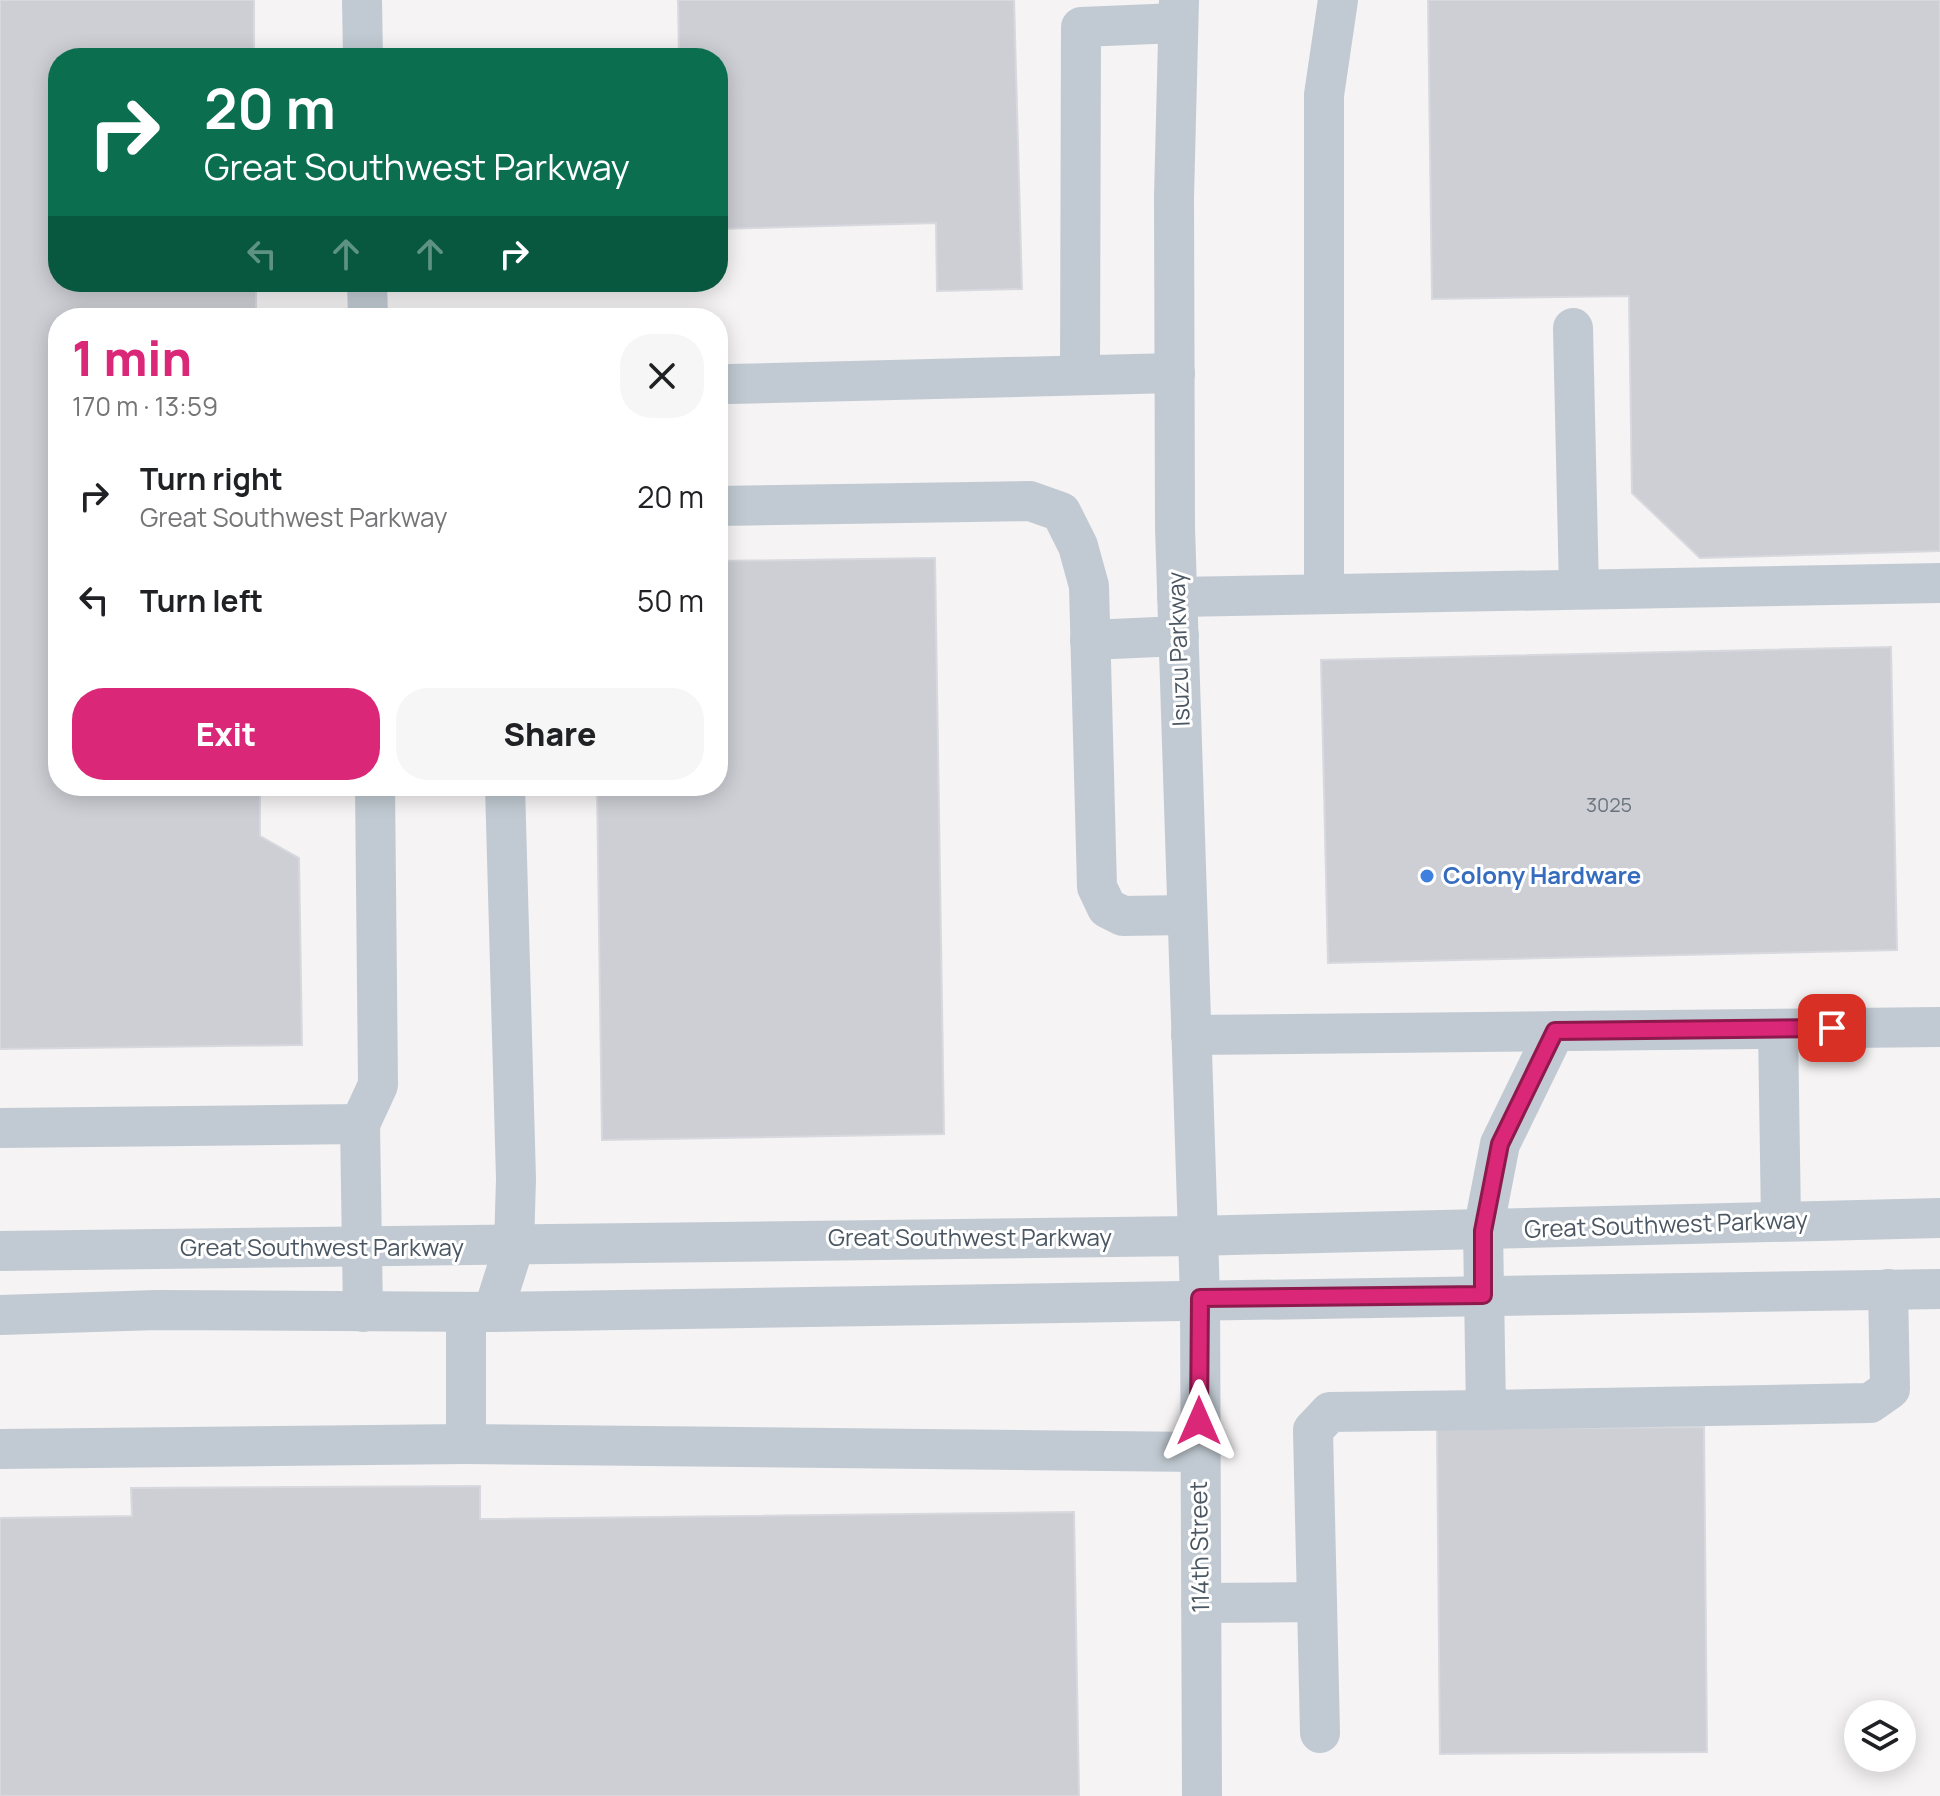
<!DOCTYPE html>
<meta charset="utf-8">
<style>
:root{--surface:#fff;--page:#f6f6f6;--text:#202124;--muted:#757577;--accent:#db2777}
body{margin:0;font-family:Manrope,sans-serif;background:var(--page);color:var(--text);height:100vh;display:flex;flex-direction:column;font-size:30px;white-space:nowrap}
*{box-sizing:border-box;margin:0}
p{font-size:26px;color:var(--muted)}
.icon{flex:none;width:44px;height:44px;fill:none;stroke:currentColor;stroke-width:2;stroke-linecap:round;stroke-linejoin:round}
.map{position:relative;flex:1;overflow:hidden}
.side{position:absolute;left:48px;top:308px;width:680px;height:488px;display:flex;flex-direction:column;background:var(--surface);border-radius:32px;box-shadow:0 4px 20px #0003}
.side>*{flex:none}
.hud{position:absolute;left:48px;top:48px;width:680px;height:244px;border-radius:32px;box-shadow:0 4px 20px #0003;background:#0b6e4f;color:#fff;overflow:hidden}
.fabs{position:absolute;left:1844px;top:1700px;display:grid;gap:16px}
.fabs a{display:grid;place-items:center;width:72px;height:72px;border-radius:50%;background:var(--surface);box-shadow:0 4px 20px #0003;font-size:40px}
.pin{position:absolute;display:grid;place-items:center;width:68px;height:68px;color:#fff;margin:-34px;border-radius:16px;box-shadow:0 4px 12px #0006}
.me{position:absolute;width:88px;margin:-44px;rotate:0deg;stroke-linejoin:round;filter:drop-shadow(0 0 6px #0008)}
.turn{display:flex;align-items:center;gap:28px;height:168px;padding:0 24px;font-size:36px}
.turn .icon{width:104px;height:104px;stroke-width:2.5}
.turn b{display:block;font-size:56px;line-height:68px}
.lanes{display:flex;align-items:center;height:76px;padding:0 24px;background:#0003;justify-content:center;gap:40px;direction:ltr}
.lanes .off{opacity:.35}
.round{display:grid;place-items:center;flex:none;width:84px;height:84px;border-radius:32px;background:var(--page)}
.overview{display:flex;align-items:center;justify-content:space-between;height:136px;padding:0 24px}
h1{font-size:48px;font-weight:800;line-height:60px;color:var(--accent)}
.primary-button{display:flex;gap:16px;margin-top:auto;padding:16px 24px}
.primary-button a{flex:1;height:92px;border-radius:32px;background:var(--accent);color:#fff;font-size:32px;font-weight:800;line-height:92px;text-align:center}
.primary-button a+a{background:var(--page);color:var(--text)}
ul{padding:0;list-style:none}
li{display:flex;align-items:center;gap:24px;height:104px;padding:0 24px}
li div{flex:1}
li b{display:block;font-size:30px}
li em{font-style:normal}
.map>svg:first-child{display:block}
</style>
<div class="map">
<svg width="1940" height="1796" viewBox="0 0 1940 1796">
<rect width="100%" height="100%" fill="#f5f3f3"/>
<!-- building -->
<g fill="#cdcfd5" stroke="#d7d9de" stroke-width="2">
<polygon points="0,0 254,0 254,58 58,58 58,282 256,282 256,318 58,318 58,786 260,786 260,836 299,858 302,1045 0,1049"/>
<polygon points="678,0 1014,0 1022,289 937,291 936,223 718,229 718,58 679,58"/>
<polygon points="1428,0 1940,0 1940,551 1700,558 1632,493 1629,296 1432,299"/>
<polygon points="935,558 944,1134 602,1140 597,786 718,786 718,561"/>
<polygon points="1891,647 1897,950 1328,963 1321,660"/>
<polygon points="1704,1427 1707,1752 1440,1754 1437,1429"/>
<polygon points="480,1486 480,1519 1074,1512 1079,1796 0,1796 0,1518 132,1516 131,1488"/>
</g>
<g fill="none" stroke-linecap="round" stroke-linejoin="round">
<!-- minor -->
<g stroke="#c1cad2" stroke-width="40">
<polyline points="362,0 363,58"/>
<polyline points="1179,0 1174,197 1175,528 1200,1298 1202,1796"/>
<polyline points="367,282 368,318"/>
<polyline points="1573,328 1579,589"/>
<polyline points="1080,375 1081,27 1178,23"/>
<polyline points="730,384 1175,373"/>
<polyline points="718,506 1030,501 1061,512 1078,546 1089,586 1097,887 1107,908 1123,916 1187,915"/>
<polyline points="1324,594 1324,95 1338,0"/>
<polyline points="1177,597 1940,583"/>
<polyline points="1090,640 1179,636"/>
<polyline points="1778,1029 1781,1221"/>
<polyline points="1555,1031 1500,1144 1483,1231 1486,1410 1870,1403 1890,1389 1888,1289"/>
<polyline points="1191,1035 1940,1027"/>
<polyline points="360,1124 378,1085 375,786"/>
<polyline points="0,1128 360,1124 363,1312"/>
<polyline points="0,1251 1192,1236 1940,1218"/>
<polyline points="493,1312 514,1246 516,1179 505,786"/>
<polyline points="0,1315 157,1310 493,1312 1940,1289"/>
<polyline points="466,1444 1199,1452"/>
<polyline points="0,1449 466,1444 466,1312"/>
<polyline points="1201,1603 1317,1602"/>
<polyline points="1320,1733 1313,1430 1330,1412 1486,1410"/>
</g>
</g>
<g fill="none" stroke-linecap="round" stroke-linejoin="round">
<defs>
<polyline id="route" points="1199,1421 1200,1298 1483,1295 1483,1231 1500,1144 1555,1031 1832,1028"/>
</defs>
<!-- route casing -->
<use href="#route" stroke="#8e194d" stroke-width="20"/>
<!-- route -->
<use href="#route" stroke="#db2777" stroke-width="14"/>
</g>
<!-- markers -->
<circle fill="#3f7fe0" stroke="#fff" stroke-width="3" cx="1427" cy="876" r="8"/>
<g text-anchor="middle" stroke-width="6" stroke-linejoin="round" paint-order="stroke">
<!-- number labels -->
<g font-size="20" fill="#6b747e">
<text x="1609" y="812">3025</text>
</g>
<!-- street labels -->
<g font-size="24" fill="#4a5661" stroke="#fff">
<text transform="translate(1179 649) rotate(-92)" y="8">Isuzu Parkway</text>
<text transform="translate(1666 1225) rotate(-2)" y="8">Great Southwest Parkway</text>
<text x="970" y="1246">Great Southwest Parkway</text>
<text x="322" y="1256">Great Southwest Parkway</text>
<text transform="translate(1200 1547) rotate(-91)" y="8">114th Street</text>
</g>
<!-- shop labels -->
<g font-size="24" font-weight="bold" fill="#366cbe" stroke="#fff" text-anchor="start">
<text x="1443" y="884">Colony Hardware</text>
</g>
</g>
</svg>
<div class="fabs">
<a><svg class="icon" aria-label="layers" viewBox="0 0 24 24"><path d="M12 4l9 5-9 5-9-5zM3 14l9 5 9-5"/></svg></a>
</div>
<div class="pin" style="left:1832px;top:1028px;background:#d93025"><svg class="icon" aria-label="arrive" viewBox="0 0 24 24"><path d="M6 21V4h12l-3 4 3 4H6"/></svg></div>
<svg class="me" style="left:1199px;top:1421px" viewBox="-20 -20 40 40"><path d="M0-17L14 15 0 8-14 15z" fill="#db2777" stroke="#fff" stroke-width="4"/></svg>
<div class="hud">
<div class="turn"><svg class="icon" aria-label="right" viewBox="0 0 24 24"><path d="M7 20v-9h11M14 6l5 5-5 5"/></svg><div><b>20 m</b>Great Southwest Parkway</div></div>
<div class="lanes"><svg class="icon off" aria-label="left" viewBox="0 0 24 24"><path d="M17 20v-9H6M10 6l-5 5 5 5"/></svg><svg class="icon off" aria-label="ahead" viewBox="0 0 24 24"><path d="M12 20V5M6 11l6-6 6 6"/></svg><svg class="icon off" aria-label="ahead" viewBox="0 0 24 24"><path d="M12 20V5M6 11l6-6 6 6"/></svg><svg class="icon" aria-label="right" viewBox="0 0 24 24"><path d="M7 20v-9h11M14 6l5 5-5 5"/></svg></div>
</div>
<section class="side">
<div class="overview"><div><h1>1 min</h1><p>170 m · 13:59</p></div><a class="round"><svg class="icon" aria-label="close" viewBox="0 0 24 24"><path d="M6 6l12 12M18 6L6 18"/></svg></a></div>
<ul>
<li><svg class="icon" aria-label="right" viewBox="0 0 24 24"><path d="M7 20v-9h11M14 6l5 5-5 5"/></svg><div><b>Turn right</b><p>Great Southwest Parkway</p></div><em>20 m</em></li>
<li><svg class="icon" aria-label="left" viewBox="0 0 24 24"><path d="M17 20v-9H6M10 6l-5 5 5 5"/></svg><div><b>Turn left</b></div><em>50 m</em></li>
</ul>
<div class="primary-button"><a>Exit</a><a>Share</a></div>
</section>
</div>
